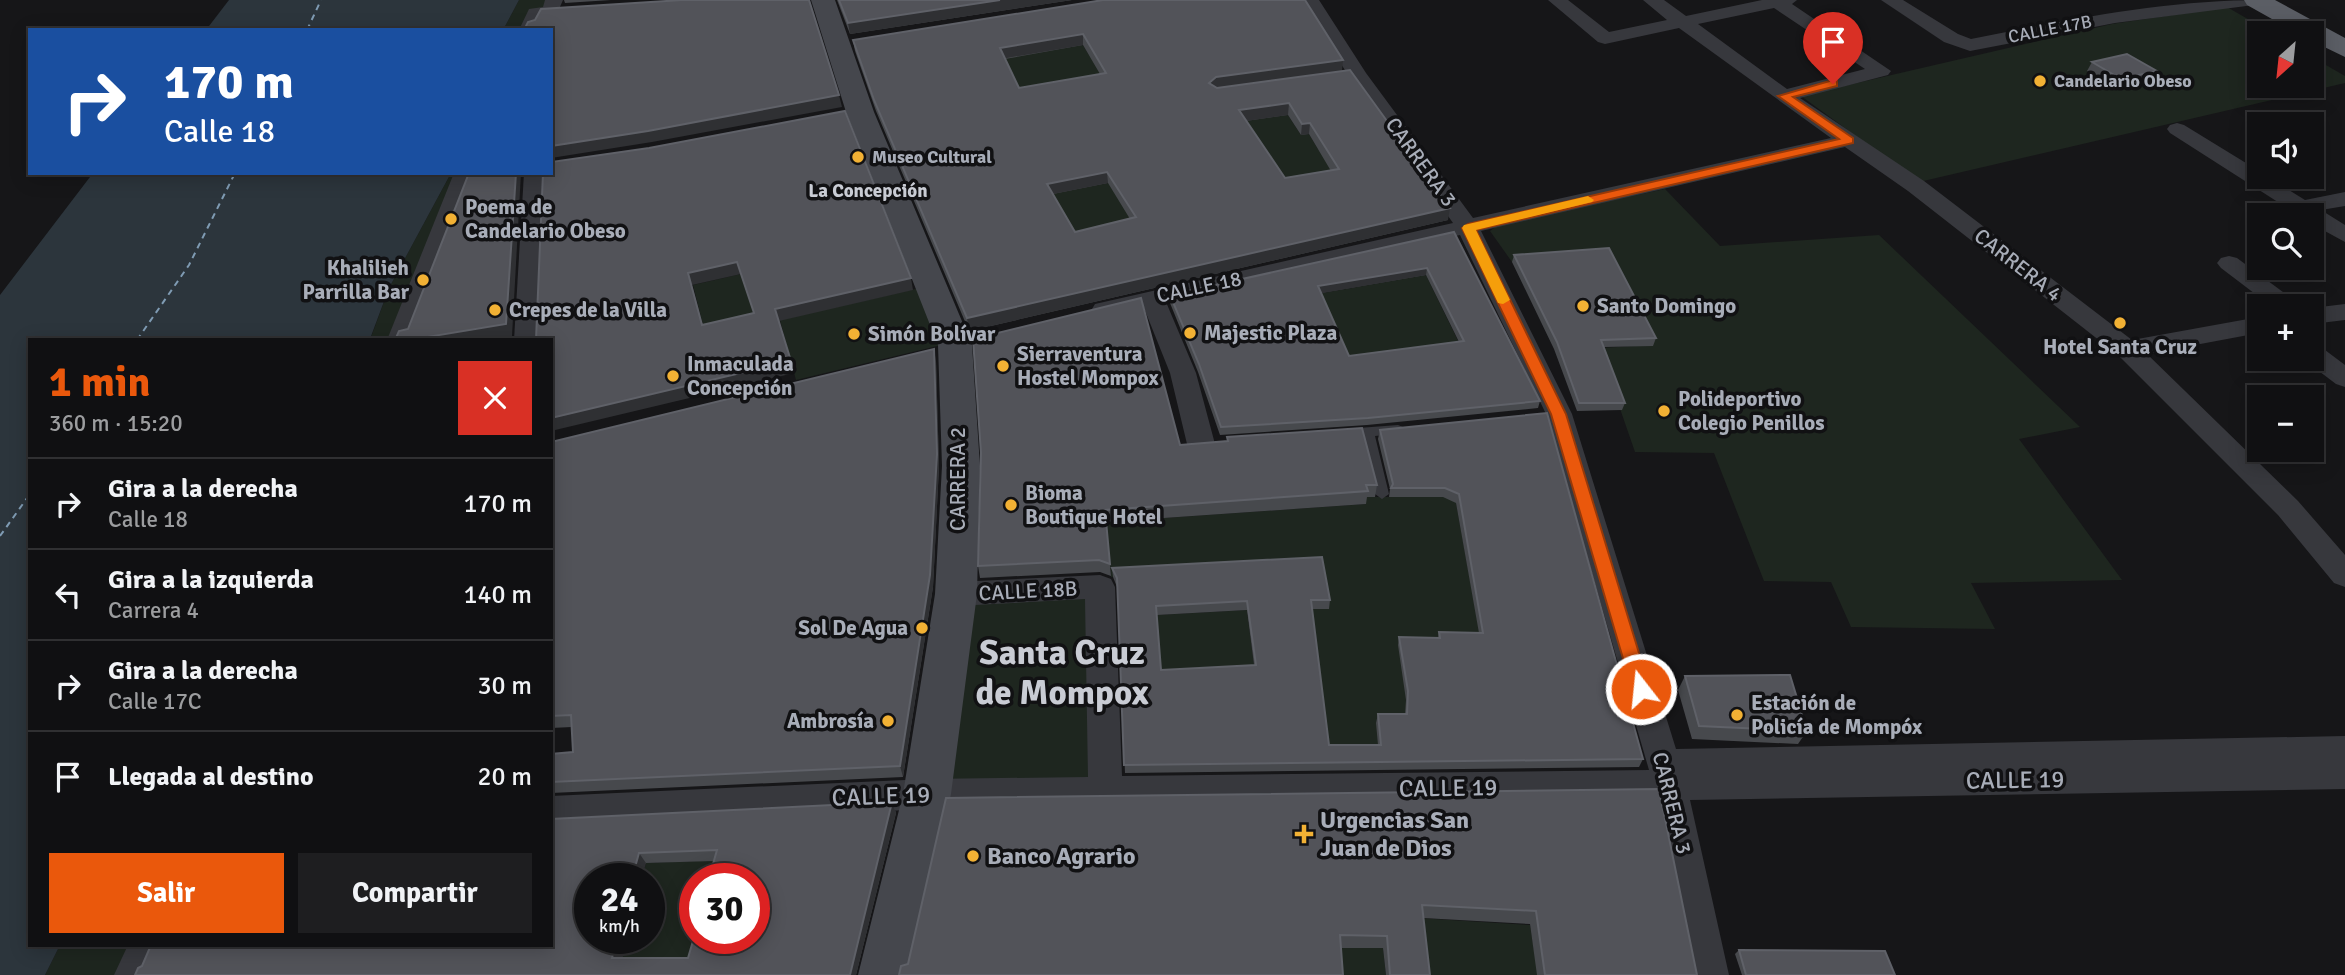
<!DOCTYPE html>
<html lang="es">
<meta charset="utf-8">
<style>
:root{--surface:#101012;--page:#1e1e20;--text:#f1f3f6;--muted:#9c9d9f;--line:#303032;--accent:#ea580c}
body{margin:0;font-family:Signika,sans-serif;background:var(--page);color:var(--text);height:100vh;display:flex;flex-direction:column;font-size:26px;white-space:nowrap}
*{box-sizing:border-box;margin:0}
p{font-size:23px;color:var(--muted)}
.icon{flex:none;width:38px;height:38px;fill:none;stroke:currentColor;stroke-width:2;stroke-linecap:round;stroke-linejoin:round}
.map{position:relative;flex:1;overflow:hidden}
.panel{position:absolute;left:28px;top:338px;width:525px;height:609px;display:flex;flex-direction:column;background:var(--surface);border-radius:0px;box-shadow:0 4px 18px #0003,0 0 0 2px var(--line)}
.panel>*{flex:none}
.hud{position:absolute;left:28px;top:28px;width:525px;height:147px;border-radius:0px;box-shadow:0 4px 18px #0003,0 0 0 2px var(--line);background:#1a4fa0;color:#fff;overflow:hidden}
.needle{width:46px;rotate:207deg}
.fabs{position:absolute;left:2247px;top:21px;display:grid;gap:14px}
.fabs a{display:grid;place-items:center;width:77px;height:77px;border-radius:0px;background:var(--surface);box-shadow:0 4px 18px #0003,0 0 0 2px var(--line);font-size:35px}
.speed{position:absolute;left:574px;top:863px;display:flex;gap:14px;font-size:35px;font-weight:700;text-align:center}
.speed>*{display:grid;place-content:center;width:91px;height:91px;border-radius:50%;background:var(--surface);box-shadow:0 4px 18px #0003,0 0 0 2px var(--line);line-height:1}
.speed small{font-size:18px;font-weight:400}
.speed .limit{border:10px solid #d22;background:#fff;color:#111}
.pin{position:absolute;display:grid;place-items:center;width:60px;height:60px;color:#fff;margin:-72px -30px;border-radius:50% 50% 50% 0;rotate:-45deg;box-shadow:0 0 7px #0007}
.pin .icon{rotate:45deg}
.me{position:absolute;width:77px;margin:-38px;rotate:344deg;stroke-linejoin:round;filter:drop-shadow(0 0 5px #0008)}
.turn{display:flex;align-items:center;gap:24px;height:147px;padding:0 21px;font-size:32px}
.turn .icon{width:91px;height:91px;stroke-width:2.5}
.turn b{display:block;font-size:49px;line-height:60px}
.round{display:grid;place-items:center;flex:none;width:74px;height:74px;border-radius:0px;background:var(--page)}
.summary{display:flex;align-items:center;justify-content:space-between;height:119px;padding:0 21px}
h1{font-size:42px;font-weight:800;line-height:52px;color:var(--accent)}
.cta{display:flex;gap:14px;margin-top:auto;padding:14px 21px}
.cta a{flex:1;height:80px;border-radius:0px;background:var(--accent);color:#fff;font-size:28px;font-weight:800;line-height:80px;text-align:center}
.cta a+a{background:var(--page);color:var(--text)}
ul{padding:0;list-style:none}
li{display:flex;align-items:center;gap:21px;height:91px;padding:0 21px;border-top:2px solid var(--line)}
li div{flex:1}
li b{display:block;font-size:26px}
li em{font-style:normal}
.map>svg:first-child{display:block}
</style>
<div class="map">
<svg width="2345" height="975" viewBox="0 0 2345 975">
<rect width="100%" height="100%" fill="#161618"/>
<!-- green -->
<g fill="#1e261f">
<polygon points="519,0 554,0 528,30 503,30"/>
<polygon points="2227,7 2272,33 2259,33 2259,86 2312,86 2312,57 2345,76 2345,83 1919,182 1801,96 2112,24"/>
<polygon points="1083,45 1089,55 1123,70 1003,103 1001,59"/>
<polygon points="1288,115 1301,135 1309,134 1318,149 1371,175 1268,192 1239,122"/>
<polygon points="1170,171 1137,229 1075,244 1047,195"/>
<polygon points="451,173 483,173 399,339 370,340 389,288"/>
<polygon points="1665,189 1720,246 1879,235 2080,427 2019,439 2122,580 1971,583 1995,629 1851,627 1831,582 1764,581 1714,453 1635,452 1599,348 1653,345 1512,262 1490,231 1499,224"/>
<polygon points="767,268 758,326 706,337 693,285"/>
<polygon points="1426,275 1462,349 1348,364 1317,294"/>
<polygon points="933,285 954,342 796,380 780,320"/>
<polygon points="1364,497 1455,497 1481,641 1379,754 1328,753 1309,609 1329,608 1321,566 1111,577 1106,522 1366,504"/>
<polygon points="1100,587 1105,792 927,794 956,594"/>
<polygon points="1247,610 1255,673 1161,679 1157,615"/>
<polygon points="723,860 718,878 695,878 695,968 620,968 627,938 649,938 649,878 642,878 646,863"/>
<polygon points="1418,918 1530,925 1538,975 1425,975"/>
<polygon points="60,945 148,945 133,975 45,975"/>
<polygon points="1338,948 1383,948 1386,975 1340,975"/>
</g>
<!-- water -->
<g fill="#2c353c">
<polygon points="229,0 519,0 503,30 206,30"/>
<polygon points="93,173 451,173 389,288 370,339 30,340 30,945 60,945 45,975 0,975 0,295"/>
</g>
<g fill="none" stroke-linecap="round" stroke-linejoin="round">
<!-- ferry -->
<g stroke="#7f9bb3" stroke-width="2" stroke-dasharray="6 5" stroke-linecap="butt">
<polyline points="307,30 321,0"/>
<polyline points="137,340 189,265 235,173"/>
<polyline points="0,536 30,494"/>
</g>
<!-- service -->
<polygon fill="#37383d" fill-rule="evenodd" points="1398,425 1403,427 1405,430 1403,433 1375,436 1389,494 1382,499 1375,494 1361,437 1345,439 1338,434 1345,429"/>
<!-- minor -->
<g fill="#37383d" fill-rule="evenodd">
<polygon points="545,0 563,0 556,16 543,18 537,30 519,30 529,9 543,7"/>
<path d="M1301 0H1319L1366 73 1473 218 1831 138 1679 28 1605 44 1598 42 1548 0H1568L1609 32 1667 20 1643 0H1664L1686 16 1762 0H1797L1792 4 1891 71 1888 75 1800 98 1924 181 2132 340 2259 317V333L2147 354 2298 501 2345 555V587L2334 583 2278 515 2118 355 1908 191 1845 147 1481 231 1572 414 1676 749 2345 736V789L1690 800 1729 975H1691L1656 800 927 809 551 828V796L927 779 1088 777 1085 599 956 606 945 602 941 594 945 586 956 582 1100 575 1111 579 1115 587 1122 776 1649 770 1546 414 1460 235 1166 302 1196 373 1215 444 1211 451 1201 454 1191 451 1187 444 1170 373 1144 308 1104 317 1095 314 1092 309 1095 304 1453 223 1348 75ZM1774 8 1865 69 1787 89 1698 24Z"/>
<path d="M1881 0H1903L1958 34 1971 39C2068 20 2164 0 2263 0L2254 5 2115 23 1970 51 1944 42Z"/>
<polygon points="2177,123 2184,125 2259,171 2259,177 2268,177 2305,200 2345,192 2345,206 2321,210 2345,225 2345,242 2312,224 2312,215 2298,215 2170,133 2167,129 2170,125"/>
<polygon points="454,173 494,173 491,178 473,181 412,340 387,340"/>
<polygon points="524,173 546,173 539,340 514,340"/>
<polygon points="2229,256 2237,258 2295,301 2298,306 2271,306 2221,268 2217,263 2221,258"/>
<polygon points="2345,304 2345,320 2312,324 2312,308"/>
<polygon points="2312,345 2321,347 2345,365 2345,387 2336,384 2303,359 2312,359"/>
<polygon points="128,945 167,945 153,975 114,975"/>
</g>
<!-- secondary -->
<polygon fill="#45474d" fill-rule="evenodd" points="811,0 835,0 874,112 972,345 980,466 977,594 951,794 910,975 858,975 903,794 935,594 942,466 938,345 846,112"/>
<!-- trunk -->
<polygon fill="#5b5e65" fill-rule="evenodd" points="2244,0 2275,0 2345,38 2345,57 2312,41 2312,33 2297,33 2247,5"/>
</g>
<!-- wall -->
<g fill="#47494d" fill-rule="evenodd">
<polygon points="564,0 611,0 565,3"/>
<polygon points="837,0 1072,0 850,34"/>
<path d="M1103 0 1342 71 1448 220 969 331 876 111 855 51 853 40ZM1083 45 1100 74 1019 88 1005 59ZM1288 115 1301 135 1309 134 1331 171 1285 178 1246 121ZM1108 183 1130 219 1075 232 1053 194Z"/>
<polygon points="2092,62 2157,71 2151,80 2116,88 2087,71"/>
<path d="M1454 232 1540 401 1538 408 1367 425 1220 435 1198 372 1170 303V295ZM1426 275 1459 342 1349 356 1321 293Z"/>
<polygon points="1514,255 1656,338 1653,346 1604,347 1625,403 1622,410 1577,411 1554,349 1512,262"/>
<polygon points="936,361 939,466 933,587 903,777 551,793 551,754 573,752 572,727 551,728 551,442"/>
<path d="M1547 413 1643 759 1639 767 1125 773 1117 587 1113 577 1112 568 1330 600 1329 609H1312L1329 745H1378L1376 723 1378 714H1405L1406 700 1398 645 1399 637 1438 638 1439 632 1479 633 1456 503 1443 497H1389L1390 489 1378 439 1380 430ZM1247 610 1254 665 1161 670 1157 615Z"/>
<polygon points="1227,437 1377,485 1375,497 1367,497 1366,504 1106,522 1111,576 1100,572 980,578 978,566 1180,445 1227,441"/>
<polygon points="1685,676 1807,731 1798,744 1692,739 1678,690"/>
<polygon points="1659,789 1697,975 1537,975 1530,924 1423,918 1430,975 1386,975 1383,948 1341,948 899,975"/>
<path d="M892 802 896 813 856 975H135L142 966 551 819ZM714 861 688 958H622L627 938H590L646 863Z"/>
<polygon points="1739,950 1895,975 1742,975 1735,954"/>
</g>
<!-- shaded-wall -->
<g fill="#2f3033">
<polygon points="1000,0 1072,0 850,34 848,23"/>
<polygon points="1083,34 1083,45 1001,59 1000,48"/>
<polygon points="1343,60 1342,71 1216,88 1209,83 1216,77"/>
<polygon points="2157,71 2151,80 2116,88 2121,79"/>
<polygon points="839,95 842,107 652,142 551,158 551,146"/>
<polygon points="1289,103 1288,115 1239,122 1239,110"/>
<polygon points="1310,123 1309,134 1301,135 1302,124"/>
<polygon points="1107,172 1108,183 1048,195 1047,184"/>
<polygon points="516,173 521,173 512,336 492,340 421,340"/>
<polygon points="1450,208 1448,220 969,331 967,318"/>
<polygon points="737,262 741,274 692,285 706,337 688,273"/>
<polygon points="1427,268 1426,275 1317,294 1318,286"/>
<polygon points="911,278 913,290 779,321 775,309"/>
<polygon points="934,349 936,361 939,466 933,587 903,777 900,766"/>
<polygon points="791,361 794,373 551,431 551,418"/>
<polygon points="892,802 896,813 856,975 850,975"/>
<polygon points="639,853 646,863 642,878 632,878"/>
<polygon points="617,938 627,938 620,968 612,958"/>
</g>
<!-- building -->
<g fill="#525359" stroke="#5f6168" stroke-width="2" fill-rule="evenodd">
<polygon points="682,0 809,0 839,95 648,131 551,146 551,30 524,30 528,22 535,20 541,9"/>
<polygon points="839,0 1000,0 848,23"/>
<path d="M1103 0H1305L1343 60 1216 77 1209 83 1217 88 1350 70 1450 208 967 318 874 100 853 40ZM1083 34 1106 73 1019 88 1000 48ZM1289 103 1302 124 1310 123 1339 169 1285 178 1239 110ZM1107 172 1136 217 1075 232 1047 184Z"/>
<polygon points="2127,54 2157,71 2121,79 2092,62"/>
<path d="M845 111 911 278 775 309 791 361 551 418V340H536L543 173H551V162L649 148ZM737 262 754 313 702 325 688 273Z"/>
<polygon points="469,173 516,173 506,324 421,338 421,340 395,340 399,331 408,329"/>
<path d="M1454 232 1540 401 1368 418 1221 427 1199 364 1170 295ZM1427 268 1464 341 1349 356 1318 286Z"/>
<polygon points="1609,248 1656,338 1601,340 1625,403 1579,403 1557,342 1514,255"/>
<polygon points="1141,298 1180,445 1228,441 1227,437 1362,428 1377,485 1366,485 1368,491 1105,510 1110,564 1099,560 978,566 981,453 973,339"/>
<polygon points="934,349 937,454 930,575 900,766 551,782 551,754 573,752 571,715 551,716 551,442"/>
<path d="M1547 413 1643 759 1124 765 1117 578 1112 568 1322 557 1330 600H1311L1329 745H1381L1378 714H1407L1408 691 1399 637 1440 638 1439 632 1483 633 1459 494 1445 488H1391L1393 484 1380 430ZM1247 601 1256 665 1161 670 1156 606Z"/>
<polygon points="1790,675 1807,731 1699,726 1685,676"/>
<polygon points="1659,789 1697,975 1545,975 1536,911 1422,905 1430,975 1390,975 1387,936 1340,935 1343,975 899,975 901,966 908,964 946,798"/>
<path d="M892 802 850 975H135L138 968 142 966 151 945H551V819ZM717 850 709 878H754V938H695V934L688 958H612L617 938H590V878H632L639 853Z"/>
<polygon points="1739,950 1885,951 1895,975 1746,975"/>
</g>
<!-- route -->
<polygon fill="#ea580c" stroke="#983908" stroke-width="2" points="1833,80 1837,81 1837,86 1793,97 1853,138 1853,143 1476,230 1566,414 1650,689 1647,694 1641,696 1634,694 1632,689 1551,414 1462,228 1468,224 1839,139 1778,96"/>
<!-- slow -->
<polygon fill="#f59e0b" points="1588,196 1594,200 1592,202 1476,230 1510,300 1503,304 1498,303 1462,228 1464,225"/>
<!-- markers -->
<g fill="#f2b134" stroke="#111113" stroke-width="2.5">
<circle cx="2040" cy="81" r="7"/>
<circle cx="858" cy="157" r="7"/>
<circle cx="451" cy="219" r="7"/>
<circle cx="423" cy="280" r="7"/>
<circle cx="1583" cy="306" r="7"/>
<circle cx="495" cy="310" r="7"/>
<circle cx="2120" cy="323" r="7"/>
<circle cx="1190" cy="333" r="7"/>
<circle cx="854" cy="334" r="7"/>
<circle cx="1003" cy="366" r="7"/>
<circle cx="673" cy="376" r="7"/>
<circle cx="1664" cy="411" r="7"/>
<circle cx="1011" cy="505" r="7"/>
<circle cx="922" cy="628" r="7"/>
<circle cx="1737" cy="715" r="7"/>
<circle cx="888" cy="721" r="7"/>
<path d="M1300.5 823.5h7v7h7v7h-7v7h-7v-7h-7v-7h7z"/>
<circle cx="973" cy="856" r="7"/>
</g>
<g text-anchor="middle" stroke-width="7" stroke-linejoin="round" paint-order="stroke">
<!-- far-street labels -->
<g font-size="18" fill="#a8adb8" stroke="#111113">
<text transform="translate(2050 29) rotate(-11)" y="6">CALLE 17B</text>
</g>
<!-- far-poi labels -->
<g font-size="18" font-weight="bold" fill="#a8adb8" stroke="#111113" text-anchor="start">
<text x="2054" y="87">Candelario Obeso</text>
<text x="872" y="163">Museo Cultural</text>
</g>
<!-- far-neighbourhood labels -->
<g font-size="19" font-weight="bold" fill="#c9ccd4" stroke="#111113">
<text x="868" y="197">La Concepción</text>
</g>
<!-- street labels -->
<g font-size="21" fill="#a8adb8" stroke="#111113">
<text transform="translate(1421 162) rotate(54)" y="7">CARRERA 3</text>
<text transform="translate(2018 265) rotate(38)" y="7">CARRERA 4</text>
<text transform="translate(1199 287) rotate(-12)" y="7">CALLE 18</text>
<text transform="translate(958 479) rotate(-90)" y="7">CARRERA 2</text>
<text transform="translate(1028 591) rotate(-3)" y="7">CALLE 18B</text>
<text transform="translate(1672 803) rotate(76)" y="7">CARRERA 3</text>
</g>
<!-- poi labels -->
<g font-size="21" font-weight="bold" fill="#a8adb8" stroke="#111113" text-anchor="start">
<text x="465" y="214">Poema de<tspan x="465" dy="24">Candelario Obeso</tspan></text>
<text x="409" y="275" text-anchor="end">Khalilieh<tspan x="409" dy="24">Parrilla Bar</tspan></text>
<text x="1597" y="313">Santo Domingo</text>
<text x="509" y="317">Crepes de la Villa</text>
<text x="1204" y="340">Majestic Plaza</text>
<text x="868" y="341">Simón Bolívar</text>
<text x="2120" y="354" text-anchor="middle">Hotel Santa Cruz</text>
<text x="1017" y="361">Sierraventura<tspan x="1017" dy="24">Hostel Mompox</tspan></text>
<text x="687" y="371">Inmaculada<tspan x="687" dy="24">Concepción</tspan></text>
<text x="1678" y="406">Polideportivo<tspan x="1678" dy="24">Colegio Penillos</tspan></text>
<text x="1025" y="500">Bioma<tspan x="1025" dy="24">Boutique Hotel</tspan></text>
<text x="908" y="635" text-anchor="end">Sol De Agua</text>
<text x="1751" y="710">Estación de<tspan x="1751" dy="24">Policía de Mompóx</tspan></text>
<text x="874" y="728" text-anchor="end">Ambrosía</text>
</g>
<!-- near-street labels -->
<g font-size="24" fill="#a8adb8" stroke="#111113">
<text transform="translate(2015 780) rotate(-1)" y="8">CALLE 19</text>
<text transform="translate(1448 788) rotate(-1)" y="8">CALLE 19</text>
<text transform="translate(881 796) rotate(-2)" y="8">CALLE 19</text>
</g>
<!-- near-poi labels -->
<g font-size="24" font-weight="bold" fill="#a8adb8" stroke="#111113" text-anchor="start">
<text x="1320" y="828">Urgencias San<tspan x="1320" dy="28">Juan de Dios</tspan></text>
<text x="987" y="864">Banco Agrario</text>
</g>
<!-- town labels -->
<g font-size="35" font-weight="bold" fill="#c9ccd4" stroke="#111113">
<text x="1062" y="664">Santa Cruz<tspan x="1062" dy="40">de Mompox</tspan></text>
</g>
</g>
</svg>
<div class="fabs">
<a><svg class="needle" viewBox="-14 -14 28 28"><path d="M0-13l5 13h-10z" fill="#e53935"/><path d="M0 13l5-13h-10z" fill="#9c9d9f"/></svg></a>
<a><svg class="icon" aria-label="sound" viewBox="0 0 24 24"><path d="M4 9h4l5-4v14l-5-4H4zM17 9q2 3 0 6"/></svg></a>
<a><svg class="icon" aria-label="search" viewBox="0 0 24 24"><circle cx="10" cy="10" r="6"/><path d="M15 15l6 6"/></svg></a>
<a>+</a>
<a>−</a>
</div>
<div class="speed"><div>24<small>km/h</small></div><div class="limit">30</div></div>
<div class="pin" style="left:1833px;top:84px;background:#d93025"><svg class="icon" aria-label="arrive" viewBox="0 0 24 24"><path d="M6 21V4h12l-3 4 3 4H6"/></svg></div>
<svg class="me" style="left:1641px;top:689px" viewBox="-20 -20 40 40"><circle r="17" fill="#ea580c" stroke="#fff" stroke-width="3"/><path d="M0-11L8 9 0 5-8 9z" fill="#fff"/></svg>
<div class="hud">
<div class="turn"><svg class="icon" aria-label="right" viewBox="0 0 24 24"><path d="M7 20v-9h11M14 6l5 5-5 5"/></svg><div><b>170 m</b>Calle 18</div></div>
</div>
<section class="panel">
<div class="summary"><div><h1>1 min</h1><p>360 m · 15:20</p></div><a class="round" style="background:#d93025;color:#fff"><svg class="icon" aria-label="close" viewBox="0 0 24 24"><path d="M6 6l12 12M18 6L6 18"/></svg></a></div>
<ul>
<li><svg class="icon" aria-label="right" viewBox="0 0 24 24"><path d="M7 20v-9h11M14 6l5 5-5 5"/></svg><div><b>Gira a la derecha</b><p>Calle 18</p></div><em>170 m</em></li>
<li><svg class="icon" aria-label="left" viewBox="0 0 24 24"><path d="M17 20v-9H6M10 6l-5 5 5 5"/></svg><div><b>Gira a la izquierda</b><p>Carrera 4</p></div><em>140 m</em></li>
<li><svg class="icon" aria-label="right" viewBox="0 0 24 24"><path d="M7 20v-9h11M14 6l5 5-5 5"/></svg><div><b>Gira a la derecha</b><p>Calle 17C</p></div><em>30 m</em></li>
<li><svg class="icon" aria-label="arrive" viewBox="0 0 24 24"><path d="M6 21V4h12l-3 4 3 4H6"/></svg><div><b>Llegada al destino</b></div><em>20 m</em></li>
</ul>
<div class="cta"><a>Salir</a><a>Compartir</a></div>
</section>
</div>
